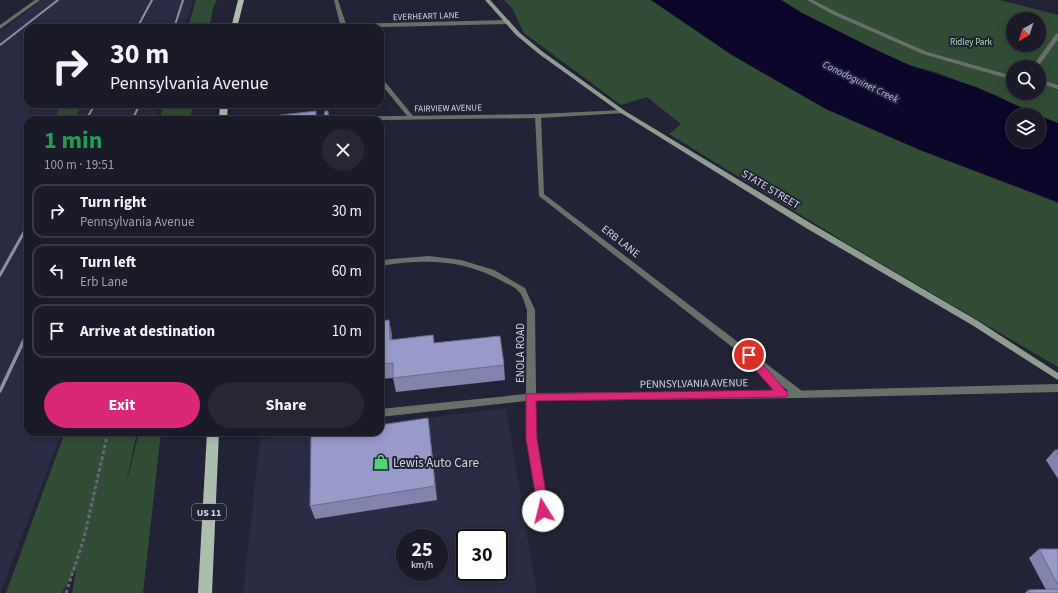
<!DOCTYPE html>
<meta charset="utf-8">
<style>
:root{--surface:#1a1a28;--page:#272734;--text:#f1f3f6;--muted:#9fa1a8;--line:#383845;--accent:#db2777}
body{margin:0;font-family:"Source Sans 3",sans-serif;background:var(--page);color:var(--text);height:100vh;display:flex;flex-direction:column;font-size:15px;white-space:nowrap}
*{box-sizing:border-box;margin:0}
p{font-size:13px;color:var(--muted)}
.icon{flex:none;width:22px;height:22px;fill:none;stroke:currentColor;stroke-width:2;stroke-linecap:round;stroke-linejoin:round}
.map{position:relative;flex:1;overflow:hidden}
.drawer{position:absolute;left:24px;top:116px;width:360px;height:320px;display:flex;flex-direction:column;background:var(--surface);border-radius:12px;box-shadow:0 2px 10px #0003,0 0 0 1px var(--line)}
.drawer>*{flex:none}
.banner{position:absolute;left:24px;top:24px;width:360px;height:84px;border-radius:12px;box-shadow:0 2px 10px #0003,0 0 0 1px var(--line);background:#1a1a28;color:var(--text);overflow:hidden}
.needle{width:26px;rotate:219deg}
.fabs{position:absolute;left:1006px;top:12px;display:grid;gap:8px}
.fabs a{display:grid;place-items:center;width:40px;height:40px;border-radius:50%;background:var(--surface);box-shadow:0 2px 10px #0003,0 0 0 1px var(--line);font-size:20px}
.speed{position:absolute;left:396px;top:529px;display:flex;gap:8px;font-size:20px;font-weight:700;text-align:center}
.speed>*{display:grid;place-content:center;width:52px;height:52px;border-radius:50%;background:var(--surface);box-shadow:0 2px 10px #0003,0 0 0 1px var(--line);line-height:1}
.speed small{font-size:10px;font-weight:400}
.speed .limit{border:2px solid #111;border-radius:6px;background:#fff;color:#111}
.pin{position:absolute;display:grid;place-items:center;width:34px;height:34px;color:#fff;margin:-17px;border:2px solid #fff;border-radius:50%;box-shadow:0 1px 4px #0007}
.me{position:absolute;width:44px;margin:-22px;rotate:351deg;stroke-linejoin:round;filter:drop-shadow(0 0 3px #0008)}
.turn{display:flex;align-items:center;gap:14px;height:84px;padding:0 20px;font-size:18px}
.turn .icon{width:52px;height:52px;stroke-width:2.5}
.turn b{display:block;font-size:28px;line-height:34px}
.round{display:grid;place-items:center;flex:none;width:42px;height:42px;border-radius:21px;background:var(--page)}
.summary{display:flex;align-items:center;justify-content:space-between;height:68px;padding:0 20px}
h1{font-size:24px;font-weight:700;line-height:30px;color:#1e9e55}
.primary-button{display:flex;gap:8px;margin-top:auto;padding:8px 20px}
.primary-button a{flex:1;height:46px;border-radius:24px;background:var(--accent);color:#fff;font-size:16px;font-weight:700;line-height:46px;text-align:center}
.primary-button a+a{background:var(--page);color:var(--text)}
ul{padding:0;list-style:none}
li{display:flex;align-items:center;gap:12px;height:54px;margin:0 8px 6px;padding:0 12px;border:2px solid var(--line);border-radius:12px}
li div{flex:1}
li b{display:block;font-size:15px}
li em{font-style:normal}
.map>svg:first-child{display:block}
</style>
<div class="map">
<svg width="1058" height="593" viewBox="0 0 1058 593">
<rect width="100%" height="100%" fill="#222336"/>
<!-- built -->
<g fill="#2a2b44" fill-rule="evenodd">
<polygon points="41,0 193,0 184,28 28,28 28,104 160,104 155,120 28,120 28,432 62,432 0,593 0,32"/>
<path d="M506 408 537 593H243L260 439 317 432H380V424ZM405 538H439V572H405ZM465 538H499V572H465Z"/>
</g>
<!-- green -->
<g fill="#324d36" fill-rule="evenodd">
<polygon points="196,0 217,0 213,8 209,28 188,28"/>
<polygon points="504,0 651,0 732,55 826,109 920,150 1058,203 1058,367 853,247 669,134 681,124 647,97 621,105 524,33 512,8"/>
<path d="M781 0H999L1058 15V123L1018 107 998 96 935 72 909 65 872 48 802 13ZM1013 19H1039V45H1013ZM1013 67H1039V93H1013Z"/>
<polygon points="59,104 83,104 73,120 59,120 57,114"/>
<polygon points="164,104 193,104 190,120 159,120"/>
<polygon points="65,432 137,432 125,489 139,432 161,432 143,593 72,593 76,570 62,593 6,593"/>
</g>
<!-- water -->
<polygon fill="#0c072a" points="651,0 781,0 802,13 872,48 909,65 976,87 1038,115 1013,115 1013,141 1039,141 1039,116 1058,123 1058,202 920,150 826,109 732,55"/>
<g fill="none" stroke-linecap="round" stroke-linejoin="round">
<!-- path -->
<polyline stroke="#666778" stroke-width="3" stroke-dasharray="3.5 2.5" stroke-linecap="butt" points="66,593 84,538 108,432"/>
<!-- lane -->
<g fill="#687169" fill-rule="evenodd">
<polygon points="35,0 40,0 0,29 0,25"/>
<polygon points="334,0 338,0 346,24 508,20 511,22 508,24 341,28"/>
<polygon points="807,0 813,0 836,12 927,52 1013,76 1013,80 923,54 832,14"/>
<polygon points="1058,33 1058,39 1038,67 1032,67 1056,34"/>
<polygon points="380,77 382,78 413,116 413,118 409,118 380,83"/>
<polygon points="1039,79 1058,85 1058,89 1039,83"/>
<polygon points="538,114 541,116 544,194 802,391 804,394 802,397 799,398 796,397 539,196 535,116"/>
<path d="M429 256 461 260 494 270 525 288 535 310 531 313 528 312C525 306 524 298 520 293 516 287 507 284 502 281 462 259 424 259 380 266V260Z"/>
</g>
<!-- street -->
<g fill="#687169" fill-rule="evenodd">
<polygon points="623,110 625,111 625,113 538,118 380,120 317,119 320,117 538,114"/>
<polygon points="274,118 290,118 293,120 271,120"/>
<polygon points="531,307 535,310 536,393 775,391 746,357 745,355 746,353 752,353 785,391 1058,384 1058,392 799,398 536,401 536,439 548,511 547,514 543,516 539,514 538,511 526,439 526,401 380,417 380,409 526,394 527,310"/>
</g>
<!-- secondary -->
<polygon fill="#8e9d90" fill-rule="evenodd" points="485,0 490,0 520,33 543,52 625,111 812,224 978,321 1058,373 1058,380 972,325 806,228 621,113 539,54 516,35"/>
<!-- primary -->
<g fill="#acbeae" fill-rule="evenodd">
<polygon points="238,0 244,0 237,28 231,28"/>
<polygon points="220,104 228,104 227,120 219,120"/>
<polygon points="207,432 219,432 212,593 198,593"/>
</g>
<!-- rail-far2 -->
<g stroke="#8e8f9f" stroke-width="2">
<polyline points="137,28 152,0"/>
<polyline points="174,28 183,0"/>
<polyline points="0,45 58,0"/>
<polyline points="86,120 95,104"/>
<polyline points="132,120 140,104"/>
</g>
<!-- rail-far1 -->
<g stroke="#8e8f9f" stroke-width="3">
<polyline points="0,275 28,225"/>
<polyline points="25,339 28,332"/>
</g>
<!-- rail -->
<polyline stroke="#8e8f9f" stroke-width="3.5" points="0,391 25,338"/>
</g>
<!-- wall -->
<g fill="#8384ae">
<polygon points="380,321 392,334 392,340 434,343 504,365 505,380 396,392 393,378 380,379"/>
<polygon points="428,418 430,432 437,500 315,519 310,506 380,432"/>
<polygon points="1055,450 1058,450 1058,479 1046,460"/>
<polygon points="1039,549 1058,549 1058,593 1025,593 1028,590 1046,590 1029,558"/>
</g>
<!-- shaded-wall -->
<g fill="#6a6c8d">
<polygon points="328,111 330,120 328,120"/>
<polygon points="389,320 392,334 393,354 390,340"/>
<polygon points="428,418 430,432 437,500 435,486"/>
</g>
<!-- building -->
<g fill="#989aca" stroke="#6a6c8d">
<polygon points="316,111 316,117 324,117 325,111 328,111 328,120 280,120 280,115"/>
<polygon points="389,320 390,340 433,335 434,343 500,336 504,365 393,378 393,363 380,364 380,321"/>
<polygon points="428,418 435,486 310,506 311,432 380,432 380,425"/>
<polygon points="1055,450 1058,450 1058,455"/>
<polygon points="1039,549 1058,549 1058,585"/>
<polygon points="1058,589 1058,593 1030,593 1028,590"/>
</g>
<!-- route -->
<polygon fill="#db2777" stroke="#8e194d" points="749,351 752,352 786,391 788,394 786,397 536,401 537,439 549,511 547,515 543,516 539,515 526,439 526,397 527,394 773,390 745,358 744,355 745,352"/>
<!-- icons -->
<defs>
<symbol id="shop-bare" viewBox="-9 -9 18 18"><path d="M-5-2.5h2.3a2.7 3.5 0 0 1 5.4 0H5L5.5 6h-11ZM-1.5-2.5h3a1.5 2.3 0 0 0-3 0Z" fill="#52d673" stroke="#222336" stroke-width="2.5" paint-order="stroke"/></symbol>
</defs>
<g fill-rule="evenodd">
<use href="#shop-bare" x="370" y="451" width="22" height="22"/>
</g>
<g text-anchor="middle" stroke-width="4" stroke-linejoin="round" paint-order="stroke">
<!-- far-street labels -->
<g font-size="9" fill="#d3d4e1" stroke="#222336">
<text transform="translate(426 16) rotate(-2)" y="3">EVERHEART LANE</text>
<text transform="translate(448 108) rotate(-1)" y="3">FAIRVIEW AVENUE</text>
</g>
<!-- far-park labels -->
<g font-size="9" fill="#a2e2ac" stroke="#222336">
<text x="971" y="45">Ridley Park</text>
</g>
<!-- far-water labels -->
<g font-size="10" font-style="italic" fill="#babcf5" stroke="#222336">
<text transform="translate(861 81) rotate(26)" y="4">Conodoguinet Creek</text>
</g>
<!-- shield labels -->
<rect fill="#222336" stroke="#9e9fae" stroke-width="1" x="192" y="504" width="34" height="16" rx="3"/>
<g font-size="10" font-weight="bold" fill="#d3d4e1">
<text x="209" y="516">US 11</text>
</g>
<!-- street labels -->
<g font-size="11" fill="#d3d4e1" stroke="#222336">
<text transform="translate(771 189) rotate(31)" y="4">STATE STREET</text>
<text transform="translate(621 241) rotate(38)" y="4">ERB LANE</text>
<text transform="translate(520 353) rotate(-90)" y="4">ENOLA ROAD</text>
<text transform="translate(694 383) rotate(-1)" y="4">PENNSYLVANIA AVENUE</text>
</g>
<!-- near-poi labels -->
<g font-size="13" fill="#d3d4e1" stroke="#222336" text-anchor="start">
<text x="393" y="467">Lewis Auto Care</text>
</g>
</g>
</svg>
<div class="fabs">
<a><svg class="needle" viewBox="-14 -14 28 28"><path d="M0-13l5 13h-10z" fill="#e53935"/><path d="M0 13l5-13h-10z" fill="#9fa1a8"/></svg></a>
<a><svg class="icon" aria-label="search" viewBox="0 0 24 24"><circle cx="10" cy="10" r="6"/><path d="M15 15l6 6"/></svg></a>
<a><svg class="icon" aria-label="layers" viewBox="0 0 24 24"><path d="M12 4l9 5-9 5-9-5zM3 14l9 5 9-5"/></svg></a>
</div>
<div class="speed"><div>25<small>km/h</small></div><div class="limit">30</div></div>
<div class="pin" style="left:749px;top:355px;background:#d93025"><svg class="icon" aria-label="arrive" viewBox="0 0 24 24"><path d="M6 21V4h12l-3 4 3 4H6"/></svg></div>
<svg class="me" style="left:543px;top:511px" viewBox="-20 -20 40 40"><circle r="19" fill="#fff"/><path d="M0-13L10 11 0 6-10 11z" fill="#db2777"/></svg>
<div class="banner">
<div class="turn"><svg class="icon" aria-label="right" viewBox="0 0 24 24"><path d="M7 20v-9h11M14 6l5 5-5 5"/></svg><div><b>30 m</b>Pennsylvania Avenue</div></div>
</div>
<section class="drawer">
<div class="summary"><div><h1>1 min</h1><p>100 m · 19:51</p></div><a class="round"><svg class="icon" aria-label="close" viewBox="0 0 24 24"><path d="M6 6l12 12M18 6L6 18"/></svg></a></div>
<ul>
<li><svg class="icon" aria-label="right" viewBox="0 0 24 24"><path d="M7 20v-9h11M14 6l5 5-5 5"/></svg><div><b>Turn right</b><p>Pennsylvania Avenue</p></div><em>30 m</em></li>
<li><svg class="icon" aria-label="left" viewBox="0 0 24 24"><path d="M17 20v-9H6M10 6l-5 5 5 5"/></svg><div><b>Turn left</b><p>Erb Lane</p></div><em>60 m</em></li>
<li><svg class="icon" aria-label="arrive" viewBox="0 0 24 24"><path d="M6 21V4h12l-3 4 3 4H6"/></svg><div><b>Arrive at destination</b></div><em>10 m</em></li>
</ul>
<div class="primary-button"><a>Exit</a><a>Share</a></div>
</section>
</div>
